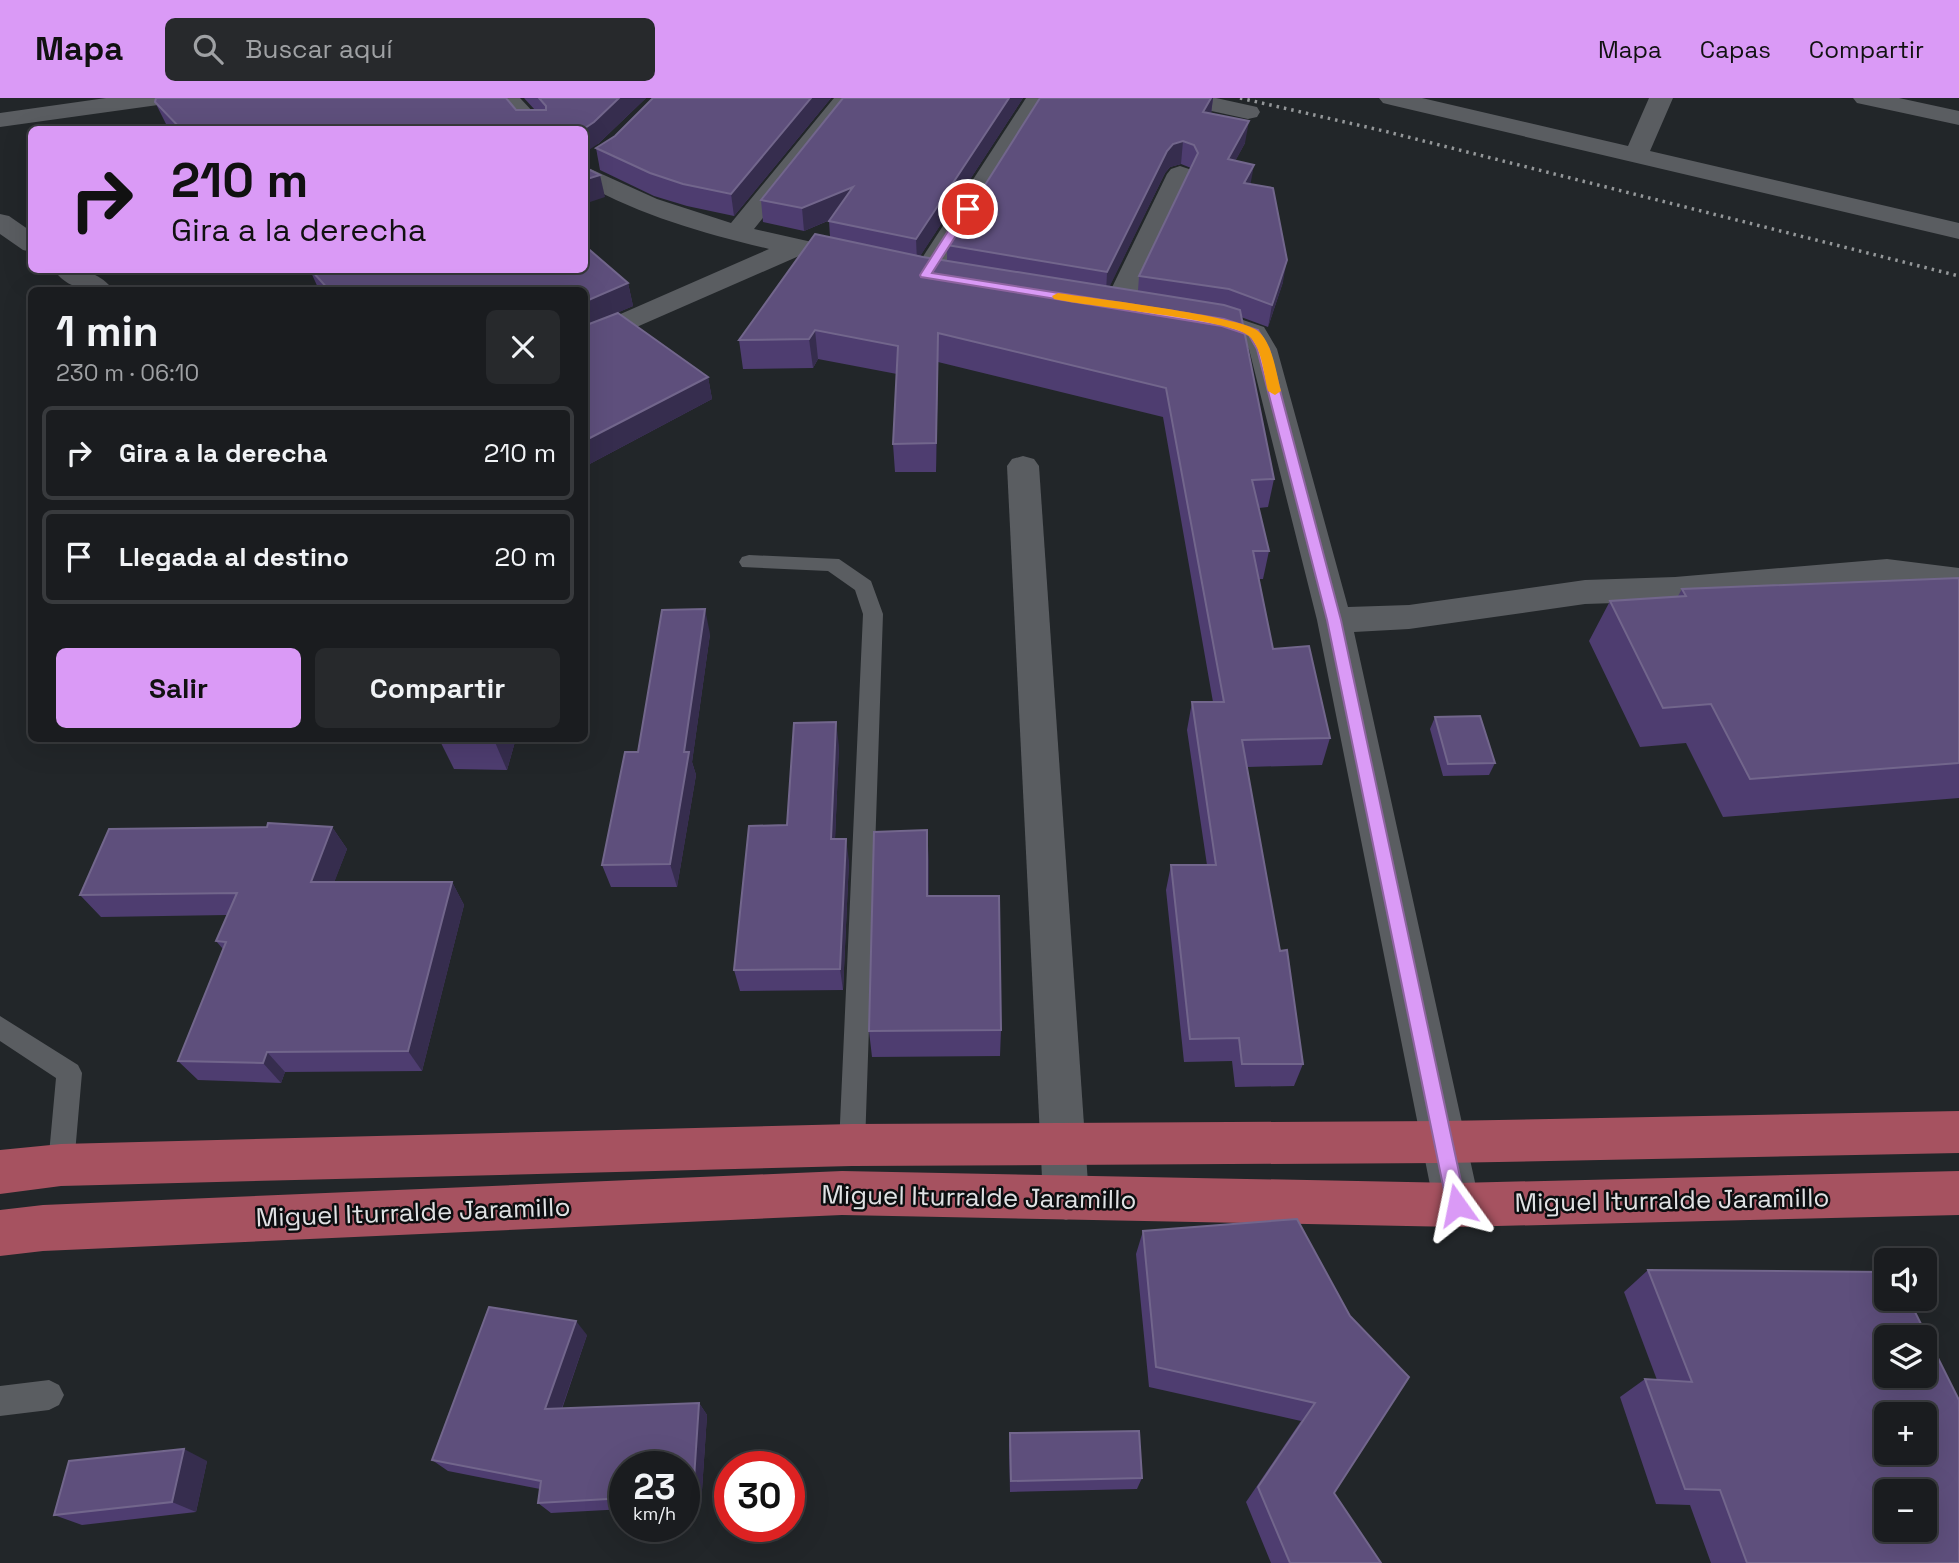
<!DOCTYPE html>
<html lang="es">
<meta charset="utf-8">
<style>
:root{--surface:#1a1c1f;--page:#27292c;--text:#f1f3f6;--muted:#9fa1a4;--line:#383a3d;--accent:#da9af6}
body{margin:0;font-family:"Space Grotesk",sans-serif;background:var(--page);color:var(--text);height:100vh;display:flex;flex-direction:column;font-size:26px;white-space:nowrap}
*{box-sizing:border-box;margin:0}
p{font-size:23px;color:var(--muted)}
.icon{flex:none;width:38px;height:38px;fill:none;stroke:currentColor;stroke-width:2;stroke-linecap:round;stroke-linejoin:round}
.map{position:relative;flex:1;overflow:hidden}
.details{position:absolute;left:28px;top:189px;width:560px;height:455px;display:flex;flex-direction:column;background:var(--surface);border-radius:10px;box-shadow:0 7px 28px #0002,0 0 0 2px var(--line)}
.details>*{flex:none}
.hud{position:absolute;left:28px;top:28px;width:560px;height:147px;border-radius:10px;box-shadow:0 7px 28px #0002,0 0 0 2px var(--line);background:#da9af6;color:#111;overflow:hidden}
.controls{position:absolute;left:1874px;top:1150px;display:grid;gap:14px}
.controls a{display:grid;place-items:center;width:63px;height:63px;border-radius:10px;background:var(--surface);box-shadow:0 7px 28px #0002,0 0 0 2px var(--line);font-size:35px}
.speed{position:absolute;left:609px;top:1353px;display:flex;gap:14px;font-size:35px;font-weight:700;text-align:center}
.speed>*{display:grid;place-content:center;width:91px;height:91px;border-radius:50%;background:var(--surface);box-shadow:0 7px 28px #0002,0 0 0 2px var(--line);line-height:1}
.speed small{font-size:18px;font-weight:400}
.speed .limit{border:10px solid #d22;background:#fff;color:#111}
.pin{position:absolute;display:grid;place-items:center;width:60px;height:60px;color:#fff;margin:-30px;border:4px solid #fff;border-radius:50%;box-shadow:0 2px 7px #0007}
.me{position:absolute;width:77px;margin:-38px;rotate:348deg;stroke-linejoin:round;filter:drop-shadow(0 0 5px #0008)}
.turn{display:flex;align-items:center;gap:24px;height:147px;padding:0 28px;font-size:32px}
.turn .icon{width:91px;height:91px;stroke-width:2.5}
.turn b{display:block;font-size:49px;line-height:60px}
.round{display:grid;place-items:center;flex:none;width:74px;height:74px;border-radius:10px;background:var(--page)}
.overview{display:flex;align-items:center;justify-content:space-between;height:119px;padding:0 28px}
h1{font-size:42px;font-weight:700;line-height:52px}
.action{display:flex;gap:14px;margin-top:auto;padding:14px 28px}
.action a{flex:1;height:80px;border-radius:10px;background:var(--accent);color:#111;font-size:28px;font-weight:700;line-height:80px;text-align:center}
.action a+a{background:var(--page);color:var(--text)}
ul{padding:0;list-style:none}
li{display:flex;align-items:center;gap:21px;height:94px;margin:0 14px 10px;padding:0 14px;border:4px solid var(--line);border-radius:10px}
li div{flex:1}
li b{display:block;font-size:26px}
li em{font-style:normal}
header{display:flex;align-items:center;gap:42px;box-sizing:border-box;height:98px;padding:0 35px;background:var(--accent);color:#111}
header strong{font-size:33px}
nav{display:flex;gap:38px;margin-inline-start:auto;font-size:24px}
.search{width:490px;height:63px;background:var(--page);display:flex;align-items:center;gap:18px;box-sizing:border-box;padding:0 24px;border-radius:10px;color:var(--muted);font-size:26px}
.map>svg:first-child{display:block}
</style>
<header>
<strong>Mapa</strong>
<div class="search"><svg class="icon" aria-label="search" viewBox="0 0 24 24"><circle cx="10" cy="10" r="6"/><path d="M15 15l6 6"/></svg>Buscar aquí</div>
<nav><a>Mapa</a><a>Capas</a><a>Compartir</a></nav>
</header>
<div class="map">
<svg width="1959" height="1465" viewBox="0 0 1959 1465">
<rect width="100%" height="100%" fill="#222629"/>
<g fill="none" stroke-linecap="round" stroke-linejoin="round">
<!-- lane -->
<g fill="#5a5d61" fill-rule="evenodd">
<polygon points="749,457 839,461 871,483 883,516 865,1047 861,1056 852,1059 843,1056 839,1047 863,516 855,492 828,473 742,469 739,464 742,459"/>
<polygon points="0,918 78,967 82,975 74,1067 70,1076 61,1080 52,1076 48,1067 56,980 0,943"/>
<polygon points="49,1282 59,1287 64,1297 59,1307 49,1312 0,1318 0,1288"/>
</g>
<!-- street -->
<g fill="#5a5d61" fill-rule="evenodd">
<polygon points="106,0 170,0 166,5 158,7 0,29 0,15"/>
<polygon points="495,0 520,0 550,32 524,32"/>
<path d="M834 0H859L754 131 865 156 869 162 865 168 855 170 799 158 584 252V232L769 151C705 136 643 118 584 86V68L657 101 731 125Z"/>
<polygon points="1026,0 1050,0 935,183 925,185 915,183 911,177"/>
<polygon points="1171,0 1216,0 1257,9 1260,14 1257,19 1248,21 1175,5"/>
<polygon points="1379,0 1422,0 1628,48 1649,0 1673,0 1650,53 1959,125 1959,141 1391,7 1383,5"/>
<polygon points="1853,0 1899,0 1959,13 1959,27 1857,5"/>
<polygon points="1180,68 1189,71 1193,76 1131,208 1127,214 1117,216 1107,214 1103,208 1167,76 1171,71"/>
<polygon points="0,116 9,118 32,134 32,154 23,152 0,136"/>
<path d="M54 172C76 170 99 172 113 192 91 194 68 192 54 172Z"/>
<polygon points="1193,212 1225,216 1264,229 1277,251 1348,509 1409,507 1585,482 1675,479 1887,461 1959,470 1959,494 1887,485 1675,503 1585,506 1409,531 1354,534 1480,1107 1473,1123 1457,1129 1441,1123 1434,1107 1317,522 1249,251 1243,241 1220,233 1183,226 1179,220 1183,214"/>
<polygon points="1023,358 1034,361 1039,368 1089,1100 1082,1116 1066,1122 1050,1116 1043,1100 1007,368 1012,361"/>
</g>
<!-- primary -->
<g fill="#a65260" fill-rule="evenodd">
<polygon points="1959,1013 1959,1055 1443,1065 852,1068 61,1088 0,1096 0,1052 61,1046 852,1026 1443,1023"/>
<polygon points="842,1073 1457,1085 1959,1073 1959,1117 1457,1129 842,1117 43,1153 0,1158 0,1112 43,1107"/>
</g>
<!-- rail -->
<polyline stroke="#949799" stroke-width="3.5" stroke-dasharray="2.5 5" stroke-linecap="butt" points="1240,0 1384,33 1959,178"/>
</g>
<!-- wall -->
<g fill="#4e3d70" fill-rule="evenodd">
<polygon points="524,0 646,0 598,46 584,32 171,32 166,26 155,4 535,12"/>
<polygon points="831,0 734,118 687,108 654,98 600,72 596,50 615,38"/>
<path d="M843 0H1023L920 158 947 163V147L1213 0 1211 16 1245 45 1235 63 1251 86 1283 184 1268 229 1241 219 1274 381 1268 409 1259 410 1269 453 1263 481H1259L1273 551 1330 640 1322 667 1247 669 1280 853 1303 966 1294 988 1235 989 1232 963 1184 964 1166 792 1171 767H1207L1187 632 1192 604H1213L1163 319 938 264 936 374H895L893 346 897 276 818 261 813 270 743 271 739 242 830 139 829 123 830 122 804 133 763 124 761 102ZM1181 66 1191 70 1139 178 1138 193 1109 189 1165 75 1170 69Z"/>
<polygon points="584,147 628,185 633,208 602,221 618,215 708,279 712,301 584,369 584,192 319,192 310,172 584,172"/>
<polygon points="1959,480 1959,700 1723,719 1686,645 1640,649 1589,543 1610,503 1678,498 1682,491"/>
<polygon points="710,536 692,664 696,677 677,789 611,789 602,767 638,654"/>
<polygon points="1435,619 1495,665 1489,677 1443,678 1430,631"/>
<polygon points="516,640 507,672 454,671 439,641"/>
<polygon points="839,648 835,741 849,763 843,892 740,893 734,872 787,727"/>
<polygon points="332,729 347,751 334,784 452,784 464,807 422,973 285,974 281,985 198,982 178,963 223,851 216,843 227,817 101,819 80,797"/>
<polygon points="929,762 929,798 1001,932 1000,958 872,959 869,933"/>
<polygon points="1297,1121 1334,1395 1381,1465 1271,1465 1246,1404 1301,1323 1149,1289 1136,1156 1143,1133"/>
<polygon points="1648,1172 1959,1465 1711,1465 1690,1407 1656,1406 1620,1299 1645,1281 1657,1282 1624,1194"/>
<polygon points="587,1237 562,1311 699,1305 707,1317 701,1407 684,1408 684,1368 625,1368 625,1411 551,1415 538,1405 540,1391 448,1373 432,1362"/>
<polygon points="1010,1335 1142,1380 1137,1391 1010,1394 1009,1347"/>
<polygon points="207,1363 196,1414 82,1427 54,1417"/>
</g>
<!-- shaded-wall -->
<g fill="#362d4e">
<polygon points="619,0 646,0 598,46 584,55 584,32 582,32"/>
<polygon points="811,0 831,0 734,118 731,96"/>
<polygon points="1009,0 1023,0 917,163 916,141"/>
<polygon points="1211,0 1213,0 1211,16 1203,14"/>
<polygon points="1249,23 1245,45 1224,84 1228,61"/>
<polygon points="1183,43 1181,66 1170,69 1165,75 1106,196 1107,174 1167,53 1173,46"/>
<polygon points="1254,67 1250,89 1244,85"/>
<polygon points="600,77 605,99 584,106 584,82"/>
<polygon points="853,89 855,111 804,133 802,110"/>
<polygon points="1287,162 1283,184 1268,229 1272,207"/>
<polygon points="628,185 633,208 584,229 584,204"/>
<polygon points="815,232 818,261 813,270 809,241"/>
<polygon points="938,235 938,264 936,374 936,345"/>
<polygon points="708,279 712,301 584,369 584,343"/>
<polygon points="705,511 710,536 692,664 696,677 677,789 670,766 684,654"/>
<polygon points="836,624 839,648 834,764 831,741"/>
<polygon points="494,640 516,640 507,672 494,642"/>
<polygon points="332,729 347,751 326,806 311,784"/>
<polygon points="927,732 929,762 929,827 927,798"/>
<polygon points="846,741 849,763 843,892 840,871"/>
<polygon points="452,784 464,807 422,973 408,953"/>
<polygon points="267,954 285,974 281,985 263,965"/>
<polygon points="576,1223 587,1237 557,1324 545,1311"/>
<polygon points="699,1305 707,1317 701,1407 693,1396"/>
<polygon points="184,1351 207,1363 196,1414 172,1404"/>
</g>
<!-- building -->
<g fill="#5e4f7c" stroke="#72668c" stroke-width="2" fill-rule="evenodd">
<polygon points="156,0 506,0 516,12 546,12 546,8 539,0 619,0 594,24 582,32 182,32 155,4"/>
<polygon points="653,0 811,0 731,96 683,86 650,75 596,50 615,38"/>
<polygon points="843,0 1009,0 916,141 829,123 853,89 802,110 761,102"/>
<polygon points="1040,0 1211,0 1203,14 1249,23 1228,61 1254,67 1244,85 1273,90 1287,162 1272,207 1229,191 1139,178 1198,55 1194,47 1183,43 1173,46 1167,53 1107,174 947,147"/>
<polygon points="584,69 600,77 584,82"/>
<polygon points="815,136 923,159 1224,207 1240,212 1274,381 1252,382 1269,453 1253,453 1273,551 1309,548 1330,640 1242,642 1280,853 1287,852 1303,966 1242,966 1239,940 1190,941 1171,767 1216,767 1192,604 1224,604 1166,290 938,235 936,345 893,346 898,248 815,232 809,241 739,242"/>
<polygon points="584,147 628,185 584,204 584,192 329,192 311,172 584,172"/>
<polygon points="618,215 708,279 584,343 584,228"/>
<polygon points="1959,480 1959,665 1750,681 1711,606 1663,610 1610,503 1686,498 1682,491"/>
<polygon points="705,511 684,654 689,654 670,766 602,767 625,654 638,654 662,512"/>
<polygon points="1480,618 1495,665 1448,666 1435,619"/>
<polygon points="836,624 831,741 846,741 840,871 734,872 749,728 787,727 794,625"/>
<polygon points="439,640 494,640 494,642"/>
<polygon points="268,725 332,729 311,784 452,784 408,953 267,954 263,965 178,963 226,844 216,843 237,795 80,797 109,731 267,729"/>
<polygon points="927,732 927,798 999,798 1001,932 869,933 874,734"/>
<polygon points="1297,1121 1350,1218 1409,1279 1334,1395 1381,1465 1290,1465 1258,1389 1315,1305 1156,1269 1143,1133"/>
<path d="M1648 1172 1886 1174V1200H1908L1959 1302V1465H1747L1720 1392 1685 1391 1645 1281 1692 1284ZM1886 1239H1925V1278H1886ZM1886 1316H1925V1354H1886ZM1886 1393H1925V1432H1886Z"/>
<polygon points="489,1209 576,1223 545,1311 699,1305 693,1396 684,1397 684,1368 625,1368 625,1400 538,1405 541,1383 432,1362"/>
<polygon points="1139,1333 1142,1380 1011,1383 1010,1335"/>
<polygon points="184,1351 172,1404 54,1417 69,1363"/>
</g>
<!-- route -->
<polygon fill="#da9af6" stroke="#8e64a0" stroke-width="2" points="968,107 973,111 932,175 1224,221 1258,232 1269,251 1341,522 1466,1107 1463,1114 1457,1117 1450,1114 1447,1107 1327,522 1257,251 1249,237 1222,228 921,179 920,177 962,111"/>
<!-- slow -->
<path fill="#f59e0b" d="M1058 195C1090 200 1241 218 1258 233 1273 246 1276 275 1281 293L1275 297 1268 293C1264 278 1262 249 1249 238 1230 221 1089 209 1054 201L1052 198Z"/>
<g text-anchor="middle" stroke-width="5" stroke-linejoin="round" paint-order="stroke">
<!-- street labels -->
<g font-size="26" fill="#e0e2e4" stroke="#0d0e10">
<text transform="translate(979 1099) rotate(1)" y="9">Miguel Iturralde Jaramillo</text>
<text transform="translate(1672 1102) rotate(-1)" y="9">Miguel Iturralde Jaramillo</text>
<text transform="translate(413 1114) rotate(-2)" y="9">Miguel Iturralde Jaramillo</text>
</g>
</g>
</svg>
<div class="controls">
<a><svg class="icon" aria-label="sound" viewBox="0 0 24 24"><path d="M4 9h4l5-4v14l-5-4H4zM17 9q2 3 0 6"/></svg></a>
<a><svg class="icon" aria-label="layers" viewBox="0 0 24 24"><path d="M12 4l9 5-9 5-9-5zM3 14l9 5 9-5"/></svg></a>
<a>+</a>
<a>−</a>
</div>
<div class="speed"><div>23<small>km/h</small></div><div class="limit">30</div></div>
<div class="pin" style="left:968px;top:111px;background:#d93025"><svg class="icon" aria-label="arrive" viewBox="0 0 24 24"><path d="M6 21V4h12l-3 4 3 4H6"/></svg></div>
<svg class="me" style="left:1457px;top:1107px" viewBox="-20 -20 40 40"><path d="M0-17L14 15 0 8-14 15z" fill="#da9af6" stroke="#fff" stroke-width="4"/></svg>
<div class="hud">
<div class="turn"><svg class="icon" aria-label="right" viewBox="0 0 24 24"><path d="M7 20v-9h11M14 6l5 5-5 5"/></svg><div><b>210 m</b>Gira a la derecha</div></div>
</div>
<section class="details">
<div class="overview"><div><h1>1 min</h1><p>230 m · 06:10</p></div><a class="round"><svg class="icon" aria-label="close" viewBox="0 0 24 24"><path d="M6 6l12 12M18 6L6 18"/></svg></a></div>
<ul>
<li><svg class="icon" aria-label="right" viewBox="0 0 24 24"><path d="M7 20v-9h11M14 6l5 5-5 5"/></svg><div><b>Gira a la derecha</b></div><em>210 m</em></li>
<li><svg class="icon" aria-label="arrive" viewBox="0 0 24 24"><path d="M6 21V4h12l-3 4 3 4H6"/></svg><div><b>Llegada al destino</b></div><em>20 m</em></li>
</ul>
<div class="action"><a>Salir</a><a>Compartir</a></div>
</section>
</div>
